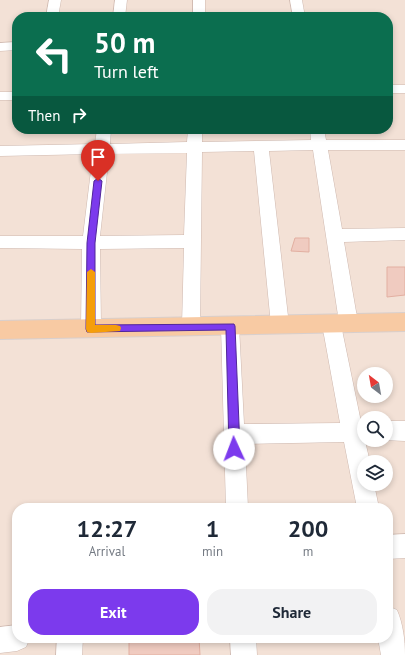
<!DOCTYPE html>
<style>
:root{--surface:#fff;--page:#f2f2f3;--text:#1f2937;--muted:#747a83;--accent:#7c3aed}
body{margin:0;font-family:"PT Sans",sans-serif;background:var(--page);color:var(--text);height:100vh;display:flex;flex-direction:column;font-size:15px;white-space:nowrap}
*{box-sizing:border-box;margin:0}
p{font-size:13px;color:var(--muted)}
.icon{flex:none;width:22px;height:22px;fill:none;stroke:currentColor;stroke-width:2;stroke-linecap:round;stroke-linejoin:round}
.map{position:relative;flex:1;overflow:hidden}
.side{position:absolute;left:12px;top:503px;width:381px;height:140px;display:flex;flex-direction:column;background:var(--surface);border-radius:16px;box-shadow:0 2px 6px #0003}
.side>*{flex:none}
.banner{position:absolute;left:12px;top:12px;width:381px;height:122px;border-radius:16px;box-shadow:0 2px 6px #0003;background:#0b6e4f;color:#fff;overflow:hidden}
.needle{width:26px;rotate:329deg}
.buttons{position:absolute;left:357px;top:367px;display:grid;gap:8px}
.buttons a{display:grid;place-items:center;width:36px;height:36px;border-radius:50%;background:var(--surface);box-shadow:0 2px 6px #0003;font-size:20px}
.pin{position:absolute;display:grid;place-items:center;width:34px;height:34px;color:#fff;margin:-41px -17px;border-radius:50% 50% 50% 0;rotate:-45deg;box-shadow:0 0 4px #0007}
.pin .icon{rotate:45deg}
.me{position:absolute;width:44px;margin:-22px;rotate:358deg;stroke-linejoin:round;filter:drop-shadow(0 0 3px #0008)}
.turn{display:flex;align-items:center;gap:14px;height:84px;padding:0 16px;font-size:18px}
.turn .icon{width:52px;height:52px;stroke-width:2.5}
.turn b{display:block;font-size:28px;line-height:34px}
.then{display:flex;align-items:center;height:38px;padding:0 16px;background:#0003;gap:8px;font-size:15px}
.eta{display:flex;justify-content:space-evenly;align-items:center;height:68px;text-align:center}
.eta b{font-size:24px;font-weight:600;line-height:28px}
.button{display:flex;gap:8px;margin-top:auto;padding:8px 16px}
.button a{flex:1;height:46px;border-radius:16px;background:var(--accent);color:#fff;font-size:16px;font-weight:600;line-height:46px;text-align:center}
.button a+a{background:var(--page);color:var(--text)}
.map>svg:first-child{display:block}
</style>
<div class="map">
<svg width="405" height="655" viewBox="0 0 405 655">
<rect width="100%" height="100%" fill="#fcf1e8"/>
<!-- residential -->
<path fill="#f3e1d6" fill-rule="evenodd" d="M0 0H405V655H0ZM17 17H388V129H17ZM364 374H386V396H364ZM364 418H386V440H364ZM364 462H386V484H364ZM17 508H388V638H17Z"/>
<!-- building -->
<g fill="#f0cbc0" stroke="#e2afa1">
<polygon points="295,238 309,238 309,252 291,251"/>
<polygon points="387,267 405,267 405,295 387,297"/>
<polygon points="129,638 199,638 200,655 129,655"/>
</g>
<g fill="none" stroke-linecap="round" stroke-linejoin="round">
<defs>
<g id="street">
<polygon points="49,0 61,0 58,17 46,17"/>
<polygon points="115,0 127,0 125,17 113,17"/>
<rect x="193" y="0" width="12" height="17"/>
<polygon points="290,0 302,0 305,17 293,17"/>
<polygon points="17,42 17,50 0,51 0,43"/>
<rect x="388" y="85" width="17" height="8"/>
<rect x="0" y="92" width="17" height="8"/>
<path d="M97 129H111L110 144 187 142 188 129H202V142L311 140 310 129H324L326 140H405V150H328L342 229 405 228V240L344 242 358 323 356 329 349 331 342 329 341 325 361 422H364V440H369L365 441 370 462H364V484H374L379 508H357L344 442 245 444 248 508H226L221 326 223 320 230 318 237 320 239 326 244 424 340 423 322 324 324 318 331 316 338 318 339 322 313 150 269 151 289 325 287 331 280 333 273 331 271 325 254 151 202 152 200 326 198 332 191 334 184 332 182 326 184 248 100 249 101 329 98 335 91 337 84 335 81 329 82 249 0 248V236H83L93 154 0 156V146L95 144ZM187 153 184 235 100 236 109 154Z"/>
<polygon points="386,421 405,421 405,441 384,440 386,440"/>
<polygon points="405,534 405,558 388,559 388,535"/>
<path d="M388 606 397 610C403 624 405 640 405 655H381L378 638H388Z"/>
<polygon points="17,625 17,638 30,638 26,647 17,651 0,653 0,627"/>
<polygon points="57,638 83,638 82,655 56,655"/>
<polygon points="230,638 256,638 257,655 231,655"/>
</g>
<polygon id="primary" points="405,313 405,331 0,339 0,321"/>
</defs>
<!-- street casing -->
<use href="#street" stroke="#cfb9b0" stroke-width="1"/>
<!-- primary casing -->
<use href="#primary" stroke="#d8cfcd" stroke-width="2"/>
<!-- street -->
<use href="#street" fill="#fff" fill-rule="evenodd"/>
<!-- primary -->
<use href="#primary" fill="#f8caa3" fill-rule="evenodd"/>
</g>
<!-- route -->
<polygon fill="#7c3aed" stroke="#51269a" points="98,178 102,181 95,243 95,325 234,324 235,326 240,449 238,453 234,454 231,453 229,449 226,330 87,332 86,329 87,243 94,181"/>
<!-- slow -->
<polygon fill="#f59e0b" points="91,269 95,272 95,325 116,325 120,326 121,328 120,331 91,333 87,332 86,329 87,272"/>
</svg>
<div class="buttons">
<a><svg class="needle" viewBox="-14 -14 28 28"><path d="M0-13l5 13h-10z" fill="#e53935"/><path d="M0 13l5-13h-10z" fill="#747a83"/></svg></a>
<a><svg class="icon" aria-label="search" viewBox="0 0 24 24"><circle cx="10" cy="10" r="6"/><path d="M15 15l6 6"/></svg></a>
<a><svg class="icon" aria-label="layers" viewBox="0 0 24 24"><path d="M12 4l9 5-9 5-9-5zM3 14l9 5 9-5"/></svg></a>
</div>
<div class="pin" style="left:98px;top:181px;background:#d93025"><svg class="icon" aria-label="arrive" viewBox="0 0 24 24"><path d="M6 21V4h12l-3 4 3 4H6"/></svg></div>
<svg class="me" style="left:234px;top:449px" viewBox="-20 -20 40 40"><circle r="19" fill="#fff"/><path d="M0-13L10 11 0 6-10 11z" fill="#7c3aed"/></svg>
<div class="banner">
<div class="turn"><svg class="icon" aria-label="left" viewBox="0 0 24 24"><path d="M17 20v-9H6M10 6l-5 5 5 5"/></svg><div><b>50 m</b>Turn left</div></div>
<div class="then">Then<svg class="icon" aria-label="right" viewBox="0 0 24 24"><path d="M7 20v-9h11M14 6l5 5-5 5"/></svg></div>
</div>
<section class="side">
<div class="eta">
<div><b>12:27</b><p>Arrival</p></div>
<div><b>1</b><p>min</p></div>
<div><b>200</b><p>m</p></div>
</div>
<div class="button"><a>Exit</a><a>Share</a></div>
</section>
</div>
